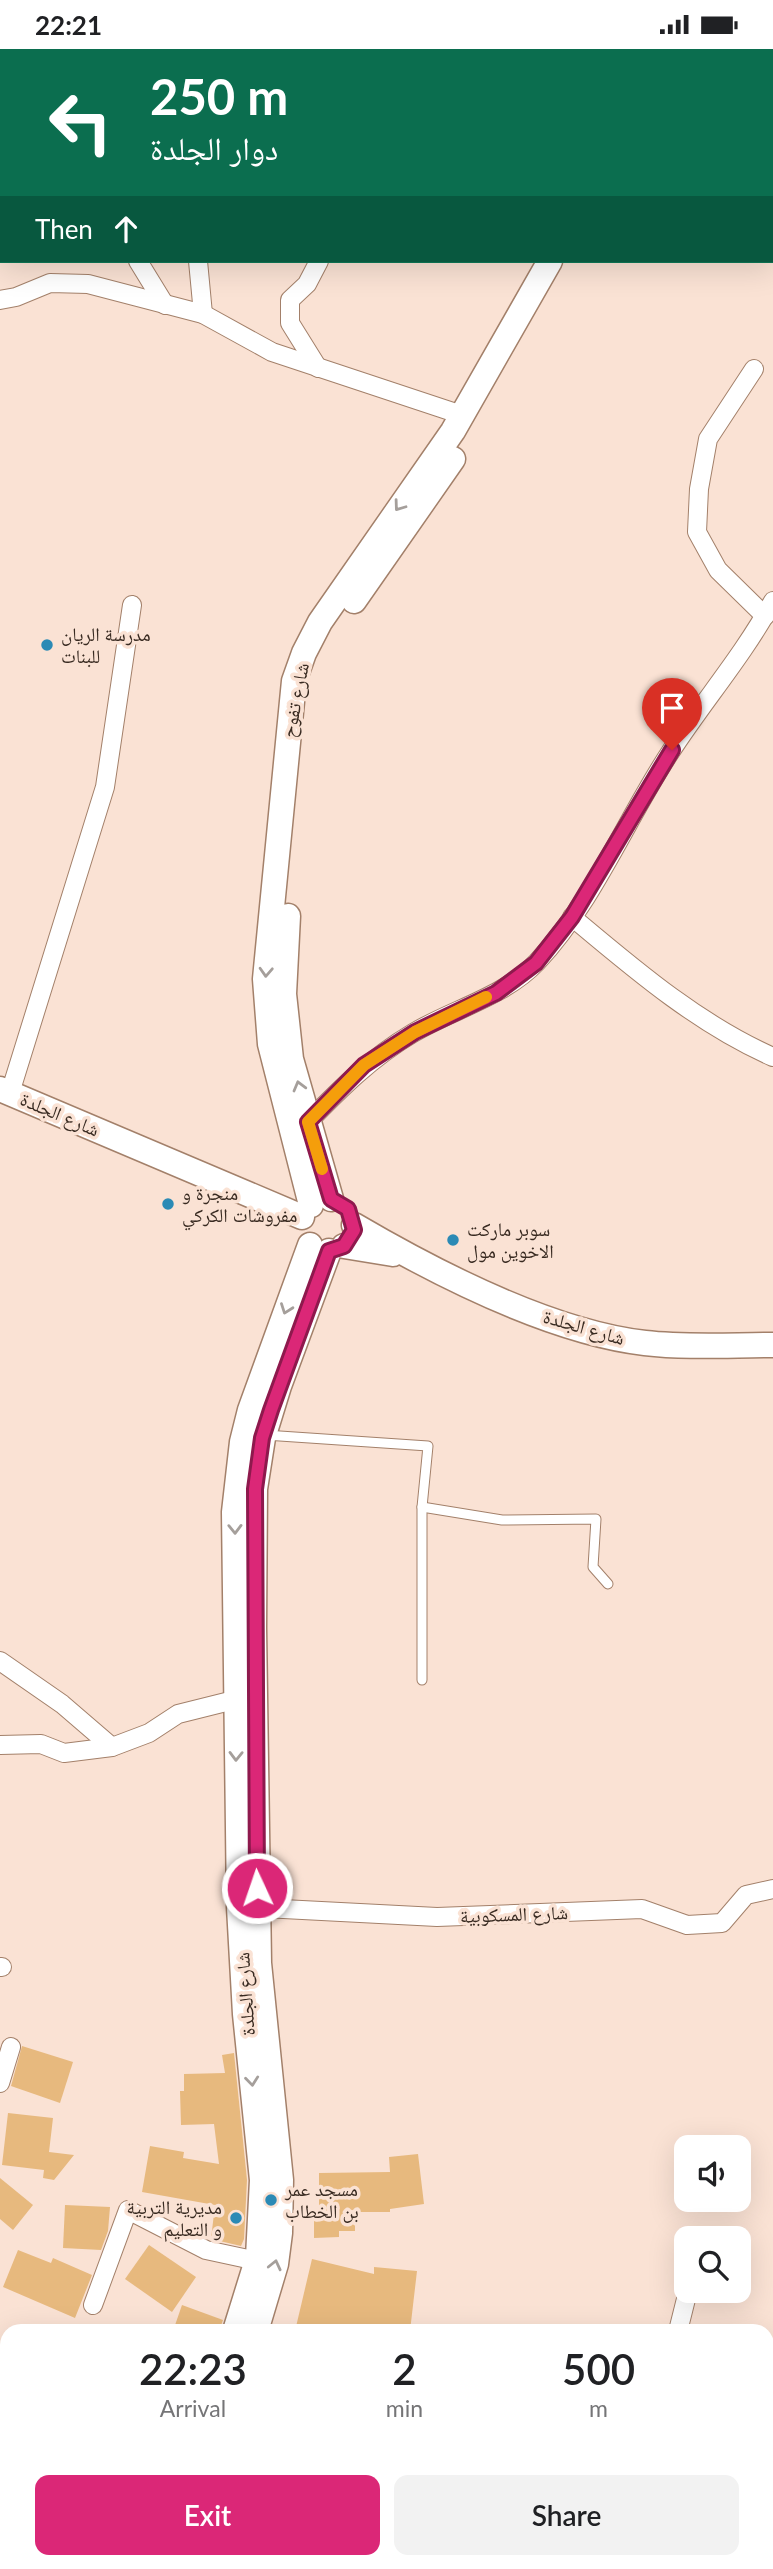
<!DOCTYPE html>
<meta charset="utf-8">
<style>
:root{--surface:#fff;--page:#f2f2f2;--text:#202124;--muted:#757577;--accent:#db2777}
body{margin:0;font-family:Lato,"Noto Naskh Arabic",sans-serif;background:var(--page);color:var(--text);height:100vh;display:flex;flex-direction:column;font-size:26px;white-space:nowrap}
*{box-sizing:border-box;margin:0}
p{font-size:23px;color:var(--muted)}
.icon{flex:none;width:38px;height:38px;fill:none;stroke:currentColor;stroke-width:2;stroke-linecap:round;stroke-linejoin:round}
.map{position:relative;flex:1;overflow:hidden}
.details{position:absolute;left:0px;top:2275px;width:774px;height:245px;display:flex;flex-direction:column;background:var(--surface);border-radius:21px 21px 0 0;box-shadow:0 7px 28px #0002}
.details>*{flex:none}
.guide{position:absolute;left:0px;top:0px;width:774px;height:214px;box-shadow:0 7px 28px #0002;background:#0b6e4f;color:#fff;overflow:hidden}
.buttons{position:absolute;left:674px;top:2086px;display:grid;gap:14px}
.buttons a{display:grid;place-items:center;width:77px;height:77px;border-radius:14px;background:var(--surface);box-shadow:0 7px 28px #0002;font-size:35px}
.pin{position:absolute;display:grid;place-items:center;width:60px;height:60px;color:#fff;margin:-72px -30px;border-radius:50% 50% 50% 0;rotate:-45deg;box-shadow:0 0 7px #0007}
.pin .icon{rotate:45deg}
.me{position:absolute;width:77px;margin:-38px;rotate:357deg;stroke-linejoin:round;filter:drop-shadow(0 0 5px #0008)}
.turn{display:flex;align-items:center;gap:24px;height:147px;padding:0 35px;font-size:32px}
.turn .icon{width:91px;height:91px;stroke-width:2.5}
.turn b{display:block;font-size:49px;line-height:60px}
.then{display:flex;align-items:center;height:66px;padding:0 35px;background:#0003;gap:14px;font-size:26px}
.eta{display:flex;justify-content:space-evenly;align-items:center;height:119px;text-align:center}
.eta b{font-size:42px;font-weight:600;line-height:49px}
.action{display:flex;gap:14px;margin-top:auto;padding:14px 35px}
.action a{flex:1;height:80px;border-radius:14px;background:var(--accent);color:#fff;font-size:28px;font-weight:600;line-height:80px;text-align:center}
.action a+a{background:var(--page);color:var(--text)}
.status{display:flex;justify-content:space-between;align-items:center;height:49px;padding:0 35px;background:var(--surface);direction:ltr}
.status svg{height:19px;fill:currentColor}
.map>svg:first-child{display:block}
</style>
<div class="status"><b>22:21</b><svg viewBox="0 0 49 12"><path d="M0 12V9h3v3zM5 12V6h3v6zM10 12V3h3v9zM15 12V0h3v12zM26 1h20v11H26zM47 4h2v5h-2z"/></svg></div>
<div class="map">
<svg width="773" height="2520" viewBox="0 0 773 2520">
<rect width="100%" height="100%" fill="#fae2d4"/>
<!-- building -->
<g fill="#e7b97e">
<polygon points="22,1997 73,2013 60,2054 11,2037"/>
<polygon points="234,2004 247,2131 244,2190 241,2197 211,2190 215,2156 142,2143 150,2097 184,2103 183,2109 219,2115 214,2075 181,2076 180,2042 184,2042 184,2025 225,2024 222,2006"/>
<polygon points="8,2064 53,2069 49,2103 74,2106 54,2131 43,2129 44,2121 2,2116"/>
<polygon points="418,2105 424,2155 390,2160 390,2163 355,2163 355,2182 339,2182 339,2188 314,2189 314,2163 319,2163 319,2124 390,2123 389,2108"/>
<polygon points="0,2129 33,2156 13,2181 0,2170"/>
<polygon points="65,2156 110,2158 108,2182 101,2201 63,2199"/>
<polygon points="149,2196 196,2228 172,2263 125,2230"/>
<polygon points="18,2201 51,2214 53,2209 92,2226 75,2269 3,2238"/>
<polygon points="312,2210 374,2225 374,2218 417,2222 410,2282 295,2282"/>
<polygon points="182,2256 223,2271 219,2282 173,2282"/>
</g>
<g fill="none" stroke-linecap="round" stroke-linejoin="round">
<defs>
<g id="lane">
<polyline points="265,1386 428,1397 422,1458 422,1631"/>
<polyline points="422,1458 502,1471 596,1470 593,1518 608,1535"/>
</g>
<g id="street">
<polyline points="200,2 200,0"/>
<polyline points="0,131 2,132"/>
<polyline points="138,212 165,256"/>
<polyline points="198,212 203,265"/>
<polyline points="0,251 16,248 50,234 88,235 203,265 272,303 462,366"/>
<polyline points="318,319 290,274 290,251 307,235 319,212"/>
<polyline points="754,320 708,390 699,440 697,483 718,521 765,567"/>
<path d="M572 868C634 920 698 975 773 1008"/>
<polyline points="10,1044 105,738 132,556"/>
<path d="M299 1076 308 1073C342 1038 371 1009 413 984 453 960 504 948 537 913 594 852 626 770 671 702 705 650 742 608 773 552"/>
<polyline points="0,1612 62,1655 112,1698"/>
<polyline points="0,1696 41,1695 64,1704 112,1698 149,1684 178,1665 246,1648"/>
<polyline points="246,1858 437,1868 642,1860 687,1876 722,1874 746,1846 773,1840"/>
<polyline points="0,1918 2,1918"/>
<polyline points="0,2034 11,1998"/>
<polyline points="93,2256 128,2161 206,2201 257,2212"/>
<polyline points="678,2282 687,2246"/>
<polyline points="543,2520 545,2513"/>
</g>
<g id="secondary">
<polyline points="649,0 652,2"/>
<polyline points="681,2 682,0"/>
<polyline points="354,552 453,410"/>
<polyline points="288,867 284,945 291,1010 331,1150"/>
<polyline points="0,1040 302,1168"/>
<polyline points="311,1156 270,995 265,930 294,632 304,604 320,573 453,382 550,212"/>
<path d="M354 1176C436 1224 550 1283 645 1294 686 1299 731 1296 773 1296"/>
<polyline points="344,1197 393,1205"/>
<polyline points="235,2282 258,2208 262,2131 245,1965 239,1858 234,1463 242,1393 250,1361 310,1196"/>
<polyline points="256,2282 276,2215 280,2184 281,2131 259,1914 254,1579 255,1440 263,1389 279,1337 329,1202"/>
<polyline points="161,2520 163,2513"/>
<polyline points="182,2520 183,2513"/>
</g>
</defs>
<!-- lane casing -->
<use href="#lane" stroke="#a3806a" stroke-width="11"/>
<!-- street casing -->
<use href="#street" stroke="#a3806a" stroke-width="20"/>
<!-- secondary casing -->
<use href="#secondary" stroke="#a3806a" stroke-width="27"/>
<!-- lane -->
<use href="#lane" stroke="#fff" stroke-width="9"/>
<!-- street -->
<use href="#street" stroke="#fff" stroke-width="18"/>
<!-- secondary -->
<use href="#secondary" stroke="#fff" stroke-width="24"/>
</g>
<!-- one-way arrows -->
<defs><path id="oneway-chevron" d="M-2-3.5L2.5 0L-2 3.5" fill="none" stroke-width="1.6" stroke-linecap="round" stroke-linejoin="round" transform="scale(1.75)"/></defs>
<g stroke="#a59f9b">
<use href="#oneway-chevron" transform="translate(399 457) rotate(126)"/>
<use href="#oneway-chevron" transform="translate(266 923) rotate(93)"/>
<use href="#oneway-chevron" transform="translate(299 1037) rotate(-105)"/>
<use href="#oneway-chevron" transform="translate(286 1260) rotate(110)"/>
<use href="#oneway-chevron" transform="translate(235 1480) rotate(89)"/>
<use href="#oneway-chevron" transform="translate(236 1707) rotate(91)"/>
<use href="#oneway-chevron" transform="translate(252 2032) rotate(84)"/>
<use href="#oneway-chevron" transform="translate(275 2216) rotate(-77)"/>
</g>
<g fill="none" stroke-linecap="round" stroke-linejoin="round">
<defs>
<polyline id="route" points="257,1839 255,1440 262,1389 271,1361 329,1202 344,1197 354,1181 348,1160 331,1150 308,1073 364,1016 415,983 496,944 536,914 572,868 672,701"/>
</defs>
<!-- route casing -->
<use href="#route" stroke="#8e194d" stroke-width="18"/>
<!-- route -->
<use href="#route" stroke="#db2777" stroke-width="12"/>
<!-- slow -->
<polyline stroke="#f59e0b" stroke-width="12" points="322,1120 308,1073 364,1016 415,983 486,948"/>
</g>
<!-- markers -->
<g fill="#2b8ab5" stroke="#fae2d4" stroke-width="2.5">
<circle cx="47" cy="596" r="7"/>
<circle cx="168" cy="1155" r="7"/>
<circle cx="453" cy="1191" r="7"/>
<circle cx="271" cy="2151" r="7"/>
<circle cx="236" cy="2169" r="7"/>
</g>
<g text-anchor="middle" stroke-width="7" stroke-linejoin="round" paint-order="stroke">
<!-- poi labels -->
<g font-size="19" fill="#382a21" stroke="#fae2d4" text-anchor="start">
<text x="61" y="592">مدرسة الريان<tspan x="61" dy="22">للبنات</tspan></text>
<text x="182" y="1151">منجرة و<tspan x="182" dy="22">مفروشات الكركي</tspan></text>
<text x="467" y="1187">سوبر ماركت<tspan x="467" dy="22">الاخوين مول</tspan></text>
<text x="285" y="2147">مسجد عمر<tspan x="285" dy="22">بن الخطاب</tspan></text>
<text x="222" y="2165" text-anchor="end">مديرية التربية<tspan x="222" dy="22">و التعليم</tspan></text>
</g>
<!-- street labels -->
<g font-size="19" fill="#382a21" stroke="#fae2d4">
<text transform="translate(295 651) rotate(-79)" y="7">شارع تفوح</text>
<text transform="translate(60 1065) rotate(23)" y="7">شارع الجلدة</text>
<text transform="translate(584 1278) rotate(16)" y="7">شارع الجلدة</text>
<text transform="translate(514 1865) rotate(-2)" y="7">شارع المسكوبية</text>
<text transform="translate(245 1945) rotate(-94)" y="7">شارع الجلدة</text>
</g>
</g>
</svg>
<div class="buttons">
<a><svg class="icon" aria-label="sound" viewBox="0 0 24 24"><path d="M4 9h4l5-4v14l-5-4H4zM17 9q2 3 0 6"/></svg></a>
<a><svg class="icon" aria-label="search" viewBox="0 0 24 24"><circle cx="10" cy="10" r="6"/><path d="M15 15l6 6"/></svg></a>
</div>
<div class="pin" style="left:672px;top:701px;background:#d93025"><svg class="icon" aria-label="arrive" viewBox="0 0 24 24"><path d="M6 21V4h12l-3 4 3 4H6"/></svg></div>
<svg class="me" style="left:257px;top:1839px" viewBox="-20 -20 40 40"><circle r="17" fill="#db2777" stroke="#fff" stroke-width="3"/><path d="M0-11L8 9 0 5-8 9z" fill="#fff"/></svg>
<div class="guide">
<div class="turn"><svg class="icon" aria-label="left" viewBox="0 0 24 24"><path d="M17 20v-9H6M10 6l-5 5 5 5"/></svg><div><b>250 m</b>دوار الجلدة</div></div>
<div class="then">Then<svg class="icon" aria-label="ahead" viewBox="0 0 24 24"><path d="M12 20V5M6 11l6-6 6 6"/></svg></div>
</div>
<section class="details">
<div class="eta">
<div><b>22:23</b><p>Arrival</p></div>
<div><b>2</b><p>min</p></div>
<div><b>500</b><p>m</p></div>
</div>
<div class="action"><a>Exit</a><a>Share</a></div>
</section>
</div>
